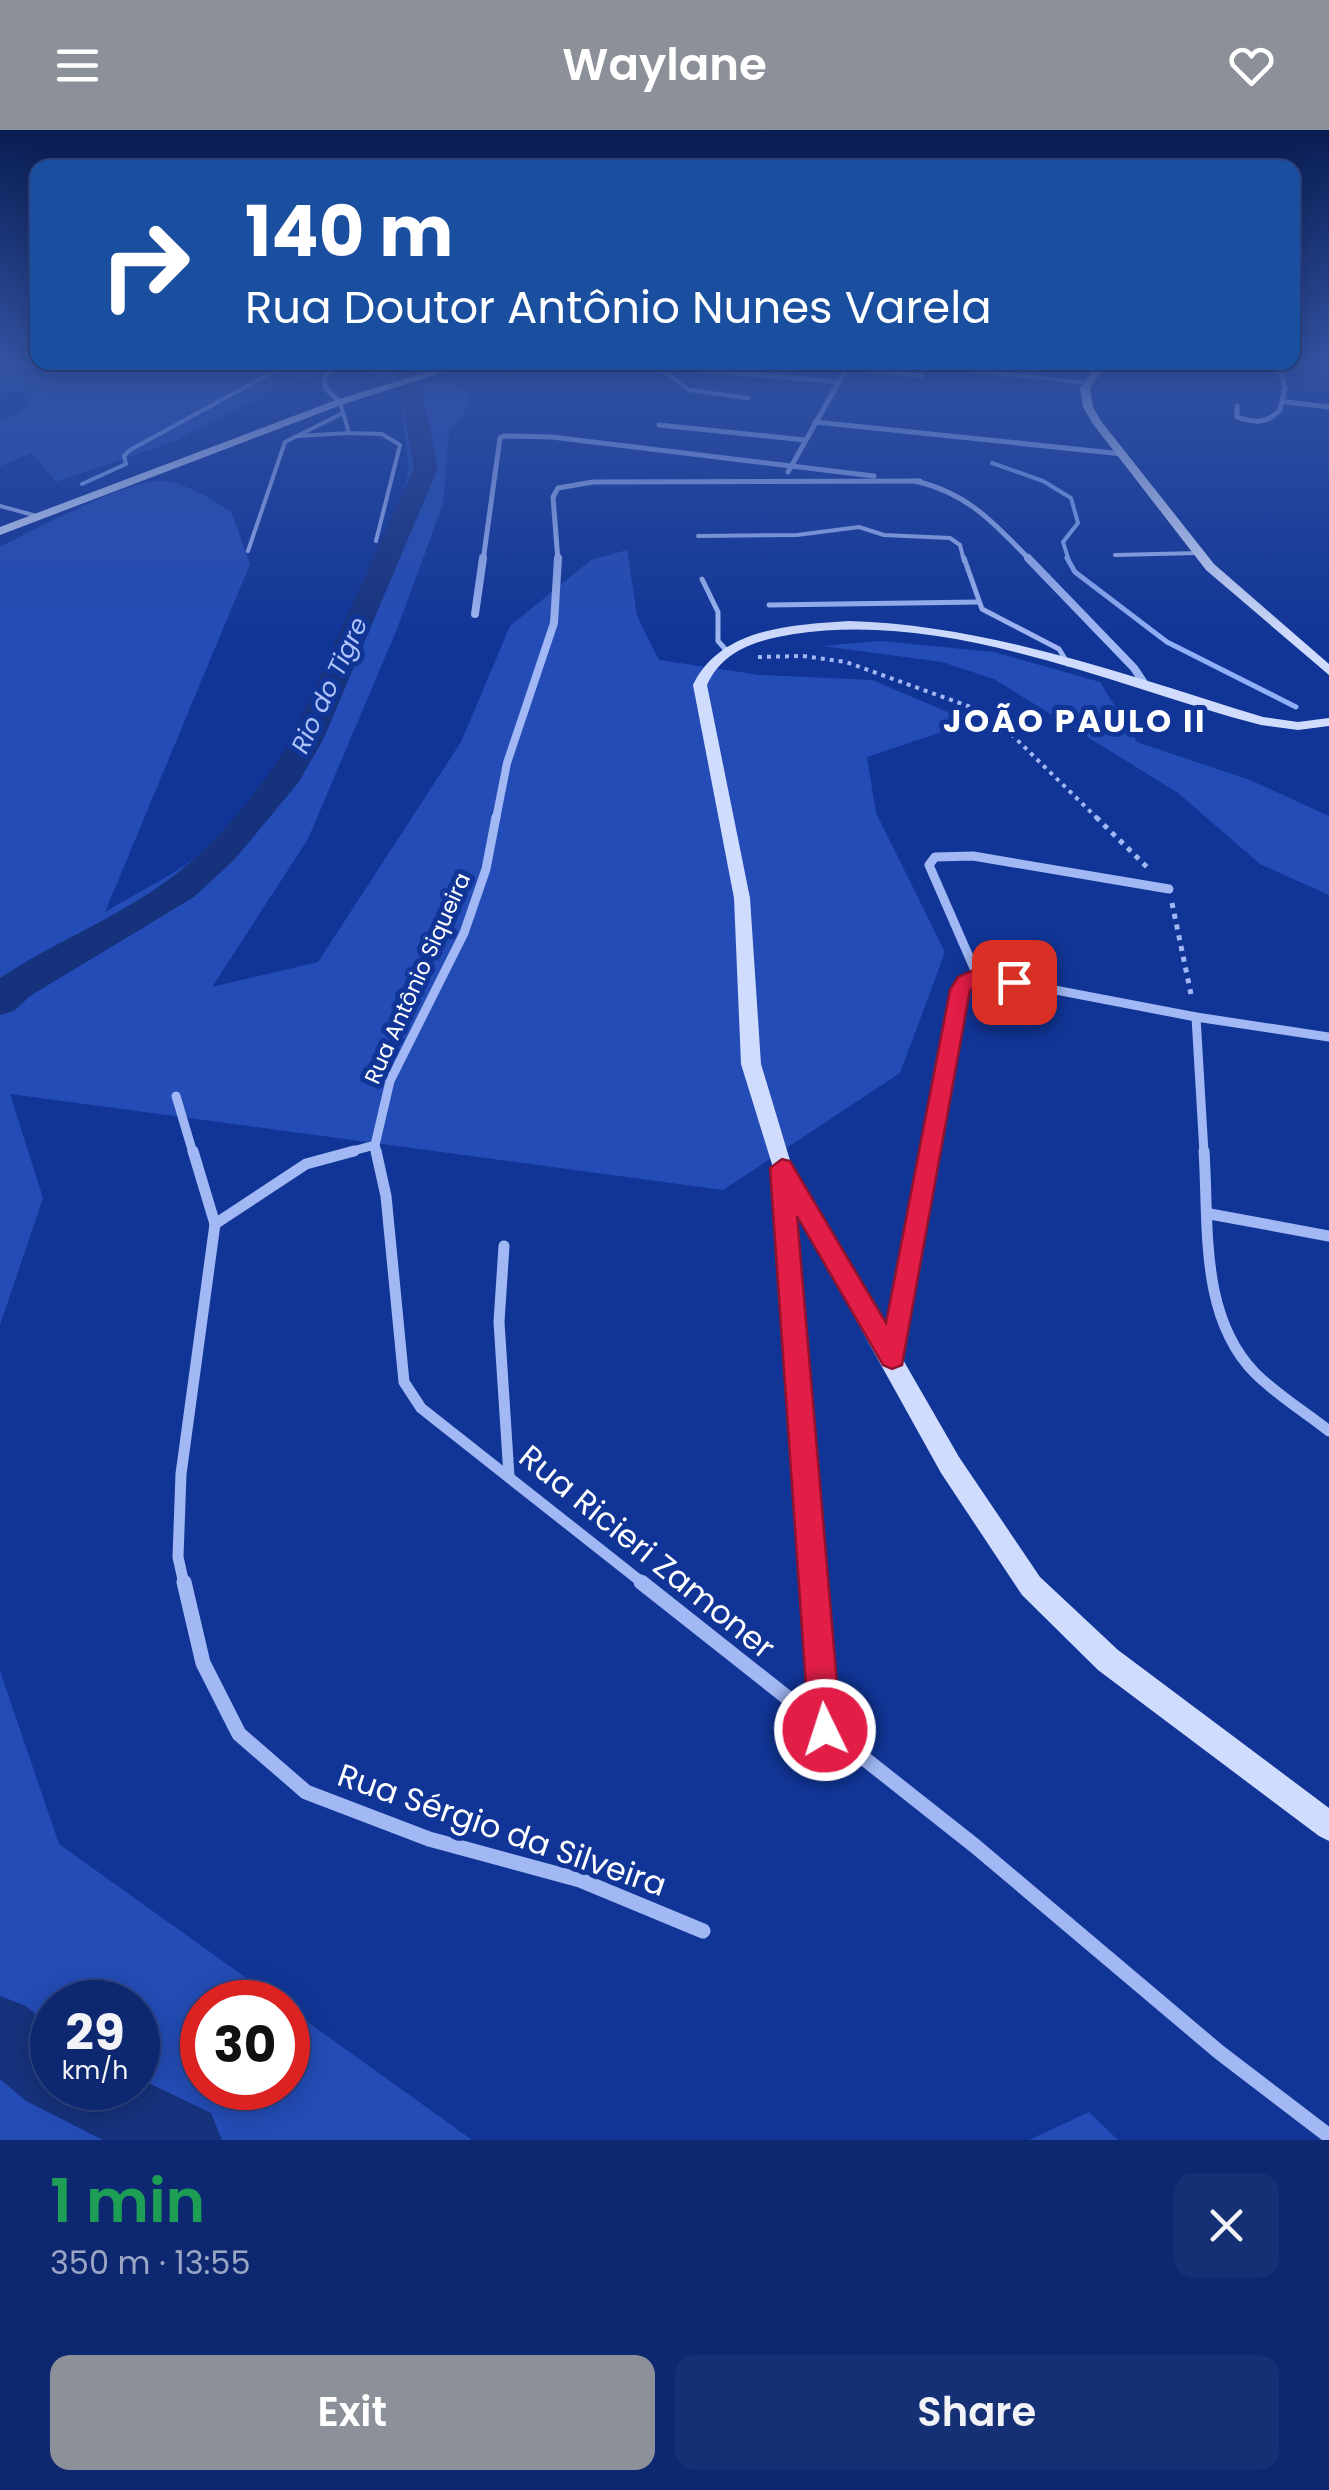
<!DOCTYPE html>
<meta charset="utf-8">
<style>
:root{--surface:#0d2871;--page:#163076;--text:#f1f3f6;--muted:#9aa6c3;--line:#2d4484;--accent:#8c9099}
body{margin:0;font-family:Poppins,sans-serif;background:var(--page);color:var(--text);height:100vh;display:flex;flex-direction:column;font-size:38px;white-space:nowrap}
*{box-sizing:border-box;margin:0}
p{font-size:32px;color:var(--muted)}
.icon{flex:none;width:55px;height:55px;fill:none;stroke:currentColor;stroke-width:2;stroke-linecap:round;stroke-linejoin:round}
.map{position:relative;height:2010px;overflow:hidden}
.details{display:flex;flex-direction:column;background:var(--surface);flex:1}
.details>*{flex:none}
.hud{position:absolute;left:30px;top:30px;width:1270px;height:210px;border-radius:20px;box-shadow:0 5px 25px #0003,0 0 0 2px var(--line);background:#1a4fa0;color:#fff;overflow:hidden}
.speed{position:absolute;left:30px;top:1850px;display:flex;gap:20px;font-size:50px;font-weight:700;text-align:center}
.speed>*{display:grid;place-content:center;width:130px;height:130px;border-radius:50%;background:var(--surface);box-shadow:0 5px 25px #0003,0 0 0 2px var(--line);line-height:1}
.speed small{font-size:25px;font-weight:400}
.speed .limit{border:15px solid #d22;background:#fff;color:#111}
.pin{position:absolute;display:grid;place-items:center;width:85px;height:85px;color:#fff;margin:-42px;border-radius:20px;box-shadow:0 5px 15px #0006}
.me{position:absolute;width:110px;margin:-55px;rotate:356deg;stroke-linejoin:round;filter:drop-shadow(0 0 8px #0008)}
.turn{display:flex;align-items:center;gap:35px;height:210px;padding:0 50px;font-size:45px}
.turn .icon{width:130px;height:130px;stroke-width:2.5}
.turn b{display:block;font-size:70px;line-height:85px}
.round{display:grid;place-items:center;flex:none;width:105px;height:105px;border-radius:20px;background:var(--page)}
.summary{display:flex;align-items:center;justify-content:space-between;height:170px;padding:0 50px}
h1{font-size:60px;font-weight:600;line-height:75px;color:#1e9e55}
.button{display:flex;gap:20px;margin-top:auto;padding:20px 50px}
.button a{flex:1;height:115px;border-radius:20px;background:var(--accent);color:#fff;font-size:40px;font-weight:600;line-height:115px;text-align:center}
.button a+a{background:var(--page);color:var(--text)}
header{display:flex;justify-content:space-between;align-items:center;height:130px;padding:0 50px;background:var(--accent);color:#fff;font-size:45px;font-weight:600}
.map>svg:first-child{display:block}
</style>
<header><svg class="icon" aria-label="menu" viewBox="0 0 24 24"><path d="M4 6h16M4 12h16M4 18h16"/></svg>Waylane<svg class="icon" aria-label="heart" viewBox="0 0 24 24"><path d="M12 20l-8-8c-3-5 5-10 8-4 3-6 11-1 8 4z"/></svg></header>
<div class="map">
<svg width="1329" height="2010" viewBox="0 0 1329 2010">
<rect width="100%" height="100%" fill="#113597"/>
<!-- green -->
<g fill="#234cb6" fill-rule="evenodd">
<polygon points="0,229 37,229 38,232 431,232 432,241 388,253 379,245 341,238 280,258 173,312 56,352 32,323 0,336 0,290 19,283 37,258 0,263"/>
<path d="M454 248 472 272 449 302 443 374 397 499 308 709 212 857 318 832 461 612 510 496 591 430 627 420 637 486 659 530 760 545 872 550 971 592 867 627 876 683 945 822 900 943 723 1060 10 964 43 1068 0 1195V417C31 401 136 345 167 351 190 355 211 370 231 381L250 434 105 782C139 761 179 743 209 717 298 640 331 516 382 414L390 408 402 385 398 381 409 340 400 261Z"/>
<polygon points="881,511 994,522 1100,552 1137,612 1250,650 1329,686 1329,765 1260,734 1178,663 994,549 942,532 822,516"/>
<path d="M0 1541 59 1714 280 1872H202V1958H288V1878L472 2010H0ZM52 1872H138V1958H52Z"/>
<polygon points="1089,1982 1118,2010 1029,2010"/>
</g>
<g fill="none" stroke-linecap="round" stroke-linejoin="round">
<!-- stream-far1 -->
<g stroke="#92b0f7" stroke-width="4">
<polyline points="663,241 689,260 748,268"/>
<polyline points="992,333 1043,351 1071,368 1078,393 1063,412 1069,431"/>
<polyline points="82,354 126,334 124,326 130,320 291,232"/>
</g>
<!-- stream -->
<polyline stroke="#92b0f7" stroke-width="5" points="1067,428 1075,442 1167,512 1296,577"/>
<!-- river -->
<g fill="#17327d" fill-rule="evenodd">
<path d="M389 232H410L419 245 438 338 323 610 298 653 235 729 194 767 30 866 14 881 0 885V848C54 812 117 788 168 750 217 714 259 661 291 610L414 338 397 245Z"/>
<polygon points="0,1866 26,1876 52,1898 52,1958 138,1958 138,1948 211,1983 222,2010 103,2010 26,1971 0,1949"/>
</g>
<!-- path-far1 -->
<polyline stroke="#a1b8f4" stroke-width="4" stroke-dasharray="4 5" stroke-linecap="butt" points="758,527 803,526 846,532 979,580 1008,601 1098,689"/>
<!-- path -->
<g stroke="#a1b8f4" stroke-width="5" stroke-dasharray="5 6" stroke-linecap="butt">
<polyline points="1096,687 1150,740"/>
<polyline points="1172,773 1192,869"/>
</g>
<!-- lane-far1 -->
<g stroke="#a1b8f4" stroke-width="4">
<polyline points="1103,233 1156,239"/>
<polyline points="847,238 923,246"/>
<polyline points="976,241 1088,253"/>
<polyline points="340,272 349,303 382,304 400,315 376,411"/>
<polyline points="298,306 349,303"/>
<polyline points="0,376 37,386"/>
<polyline points="698,406 797,405 859,397 884,405 950,408 960,415 964,431"/>
<polyline points="248,421 285,312 343,283"/>
<polyline points="1115,425 1198,423"/>
</g>
<!-- lane -->
<g stroke="#a1b8f4" stroke-width="5">
<polyline points="964,428 982,479 1059,519 1068,534"/>
<polyline points="702,449 718,482 718,511 727,521"/>
<polyline points="769,475 978,472"/>
</g>
<!-- street-far4 -->
<g stroke="#a1b8f4" stroke-width="5">
<polyline points="335,232 324,249 326,259 340,272"/>
<polyline points="614,232 838,252"/>
<polyline points="1211,232 1282,240"/>
<polyline points="1286,272 1329,277"/>
<path d="M1237 276V287C1254 293 1267 294 1280 280L1285 258 1278 232"/>
<polyline points="815,292 1123,324"/>
<polyline points="659,295 805,310"/>
<polyline points="788,342 850,232"/>
<path d="M915 351C968 363 994 393 1031 431"/>
<polyline points="483,431 500,308 504,306 552,307 874,346"/>
<polyline points="558,431 553,367 558,358 593,352 920,351"/>
</g>
<!-- street-far3 -->
<g stroke="#a1b8f4" stroke-width="8">
<polyline points="1028,428 1134,538 1146,556"/>
<polyline points="475,484 483,428"/>
<polyline points="496,689 507,633 554,493 558,428"/>
</g>
<!-- street-far2 -->
<g stroke="#a1b8f4" stroke-width="9">
<polyline points="977,845 929,735 935,727 973,726 1169,759"/>
<polyline points="977,845 1196,887 1329,907"/>
<polyline points="1196,887 1204,1023"/>
<polyline points="176,966 193,1023"/>
<polyline points="345,1023 375,1015"/>
<polyline points="377,1023 375,1015 390,951 464,803 486,739 496,687"/>
<polyline points="930,1023 960,860 965,851 977,845"/>
</g>
<!-- street-far1 -->
<g stroke="#a1b8f4" stroke-width="11">
<polyline points="376,1021 386,1066 404,1252 421,1278 644,1454"/>
<path d="M1204 1021C1209 1095 1199 1186 1255 1243 1277 1265 1305 1282 1329 1301"/>
<polyline points="783,1048 814,1454"/>
<polyline points="1210,1084 1329,1106"/>
<polyline points="215,1094 306,1034 354,1021"/>
<polyline points="504,1116 499,1192 509,1346"/>
<polyline points="893,1227 931,1021"/>
<polyline points="184,1454 178,1427 181,1344 215,1094 193,1021"/>
</g>
<!-- street -->
<g stroke="#a1b8f4" stroke-width="15">
<polyline points="184,1452 203,1533 239,1604 306,1662 429,1709 580,1750 703,1801"/>
<polyline points="641,1452 975,1716 1219,1922 1329,2006"/>
<polyline points="814,1452 825,1600"/>
</g>
<!-- secondary -->
<g fill="#d0dcfd" fill-rule="evenodd">
<polygon points="459,232 475,232 344,274 0,405 0,397 336,270"/>
<polygon points="1099,232 1108,232 1090,258 1093,277 1101,291 1214,434 1329,534 1329,545 1206,440 1093,294 1083,277 1080,258"/>
<path d="M849 491C990 495 1129 546 1263 587L1298 592 1329 588V596L1298 600 1261 595C1113 556 950 480 794 504 758 510 723 519 707 555L750 768 761 934 792 1037 959 1327 1040 1447 1118 1520 1329 1678V1711L1319 1706 1098 1540 1022 1465 941 1343 775 1044 741 934 734 768 693 555C721 497 793 495 849 491Z"/>
</g>
</g>
<!-- sky -->
<linearGradient id="sky" x2="0" y2="1"><stop stop-color="#091d53"/><stop offset="0.45" stop-color="#3251a1"/><stop offset="1" stop-color="#3251a1" stop-opacity="0"/></linearGradient>
<rect width="1329" height="511" fill="url(#sky)"/>
<!-- route -->
<polygon fill="#e11d48" stroke="#92132f" stroke-width="2.5" points="978,838 1021,847 1024,852 1014,859 980,853 970,860 902,1235 892,1239 883,1235 797,1086 841,1600 836,1612 825,1617 814,1612 809,1600 770,1038 782,1029 790,1031 886,1193 950,860 958,847"/>
<g text-anchor="middle" stroke-width="10" stroke-linejoin="round" paint-order="stroke">
<!-- far-street labels -->
<g font-size="22" fill="#fff" stroke="#113597">
<text transform="translate(417 848) rotate(-66)" y="8">Rua Antônio Siqueira</text>
</g>
<!-- far-water labels -->
<g font-size="25" font-style="italic" fill="#adc3fa" stroke="#113597">
<text transform="translate(329 555) rotate(-65)" y="9">Rio do Tigre</text>
</g>
<!-- far-district labels -->
<g font-size="32" font-weight="bold" letter-spacing="2.5" fill="#fff" stroke="#113597">
<text x="1075" y="602">JOÃO PAULO II</text>
</g>
<!-- near-street labels -->
<g font-size="32" fill="#fff" stroke="#113597">
<text transform="translate(647 1422) rotate(39)" y="11">Rua Ricieri Zamoner</text>
<text transform="translate(502 1700) rotate(19)" y="11">Rua Sérgio da Silveira</text>
</g>
</g>
</svg>
<div class="speed"><div>29<small>km/h</small></div><div class="limit">30</div></div>
<div class="pin" style="left:1014px;top:852px;background:#d93025"><svg class="icon" aria-label="arrive" viewBox="0 0 24 24"><path d="M6 21V4h12l-3 4 3 4H6"/></svg></div>
<svg class="me" style="left:825px;top:1600px" viewBox="-20 -20 40 40"><circle r="17" fill="#e11d48" stroke="#fff" stroke-width="3"/><path d="M0-11L8 9 0 5-8 9z" fill="#fff"/></svg>
<div class="hud">
<div class="turn"><svg class="icon" aria-label="right" viewBox="0 0 24 24"><path d="M7 20v-9h11M14 6l5 5-5 5"/></svg><div><b>140 m</b>Rua Doutor Antônio Nunes Varela</div></div>
</div>
</div>
<section class="details">
<div class="summary"><div><h1>1 min</h1><p>350 m · 13:55</p></div><a class="round"><svg class="icon" aria-label="close" viewBox="0 0 24 24"><path d="M6 6l12 12M18 6L6 18"/></svg></a></div>
<div class="button"><a>Exit</a><a>Share</a></div>
</section>
